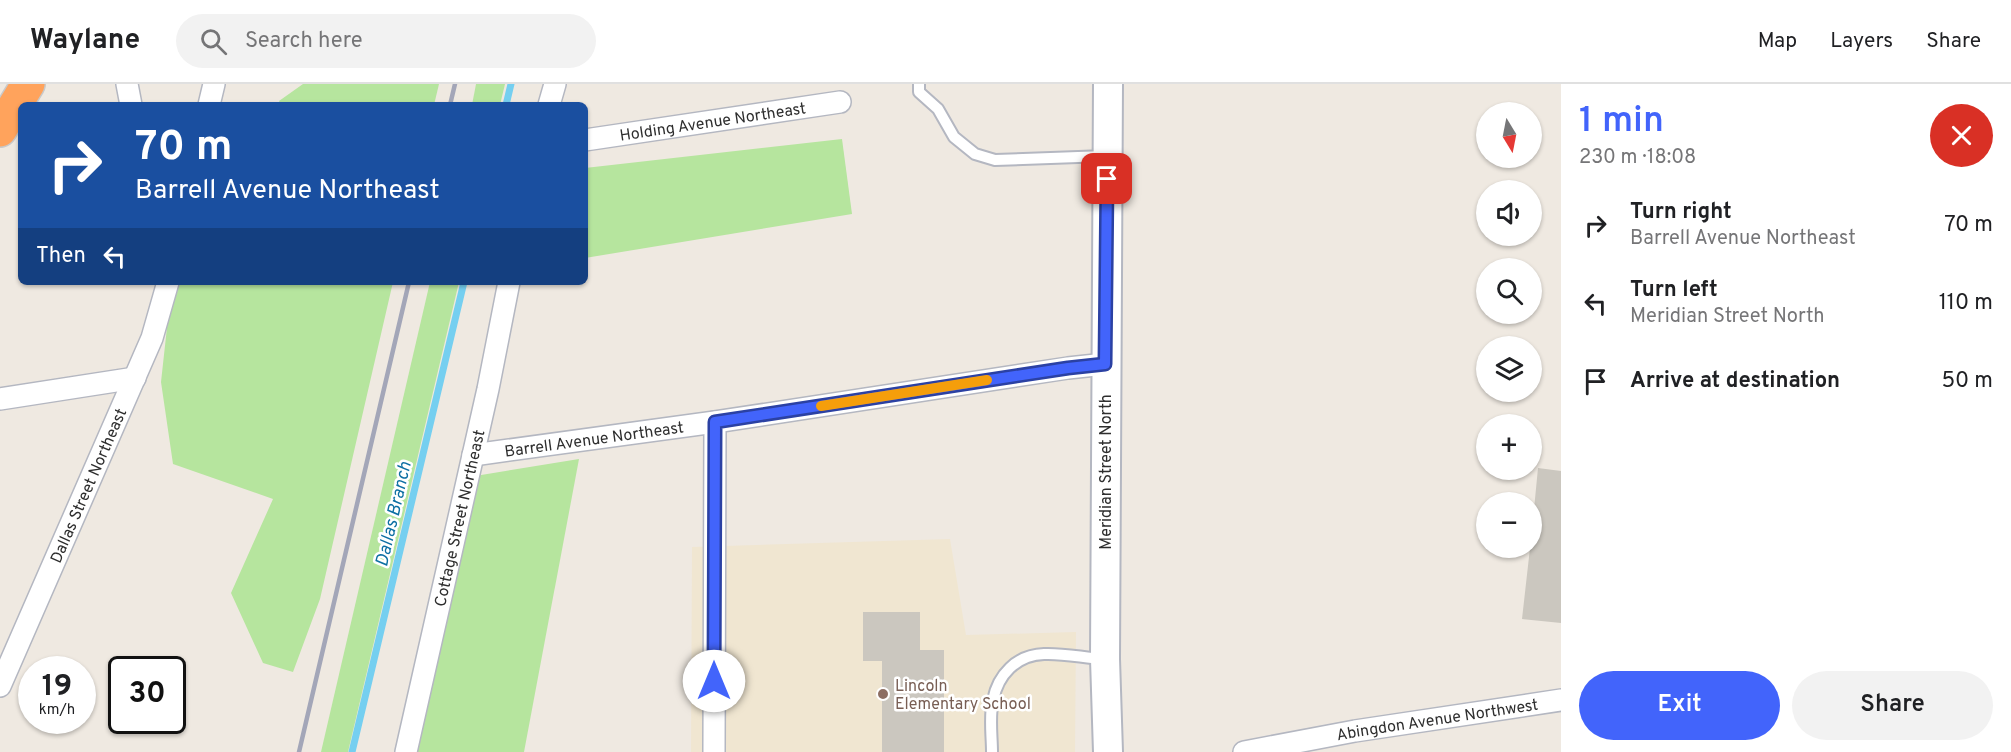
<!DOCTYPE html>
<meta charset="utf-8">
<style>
:root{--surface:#fff;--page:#f2f2f2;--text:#202124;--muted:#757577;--line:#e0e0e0;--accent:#4264fb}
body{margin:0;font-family:Overpass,sans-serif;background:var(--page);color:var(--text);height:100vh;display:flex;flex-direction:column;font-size:22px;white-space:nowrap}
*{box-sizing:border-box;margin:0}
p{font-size:20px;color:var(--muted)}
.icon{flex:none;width:33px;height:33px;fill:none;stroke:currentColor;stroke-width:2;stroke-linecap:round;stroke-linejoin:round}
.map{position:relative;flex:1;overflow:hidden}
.side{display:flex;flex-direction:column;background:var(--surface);width:450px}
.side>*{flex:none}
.banner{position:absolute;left:18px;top:18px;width:570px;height:183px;border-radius:9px;box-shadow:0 2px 4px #0004;background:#1a4fa0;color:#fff;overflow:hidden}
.needle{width:39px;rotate:170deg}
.buttons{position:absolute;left:1476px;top:18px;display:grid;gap:12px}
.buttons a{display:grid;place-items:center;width:66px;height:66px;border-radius:50%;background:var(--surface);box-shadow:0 2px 4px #0004;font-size:30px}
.speed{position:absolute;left:18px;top:572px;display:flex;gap:12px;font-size:30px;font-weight:700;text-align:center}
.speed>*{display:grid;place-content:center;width:78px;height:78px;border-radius:50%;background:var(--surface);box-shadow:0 2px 4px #0004;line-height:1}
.speed small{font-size:15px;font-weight:400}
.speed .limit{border:3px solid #111;border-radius:9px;background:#fff;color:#111}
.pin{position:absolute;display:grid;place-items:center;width:51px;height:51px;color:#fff;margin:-26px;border-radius:12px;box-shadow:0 3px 9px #0006}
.me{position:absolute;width:66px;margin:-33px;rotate:0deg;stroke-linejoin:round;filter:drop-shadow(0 0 4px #0008)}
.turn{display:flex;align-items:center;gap:21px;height:126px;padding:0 18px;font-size:27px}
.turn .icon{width:78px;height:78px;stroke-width:2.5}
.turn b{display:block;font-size:42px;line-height:51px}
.then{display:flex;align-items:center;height:57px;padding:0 18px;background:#0003;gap:12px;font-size:22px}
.round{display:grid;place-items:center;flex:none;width:63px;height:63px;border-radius:32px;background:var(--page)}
.overview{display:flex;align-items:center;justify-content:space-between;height:102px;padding:0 18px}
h1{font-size:36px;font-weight:600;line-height:45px;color:var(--accent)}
.primary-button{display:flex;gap:12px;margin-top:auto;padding:12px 18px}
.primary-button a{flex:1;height:69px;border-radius:36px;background:var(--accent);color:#fff;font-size:24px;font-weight:600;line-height:69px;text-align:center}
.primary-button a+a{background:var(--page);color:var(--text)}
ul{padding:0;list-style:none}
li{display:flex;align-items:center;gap:18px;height:78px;padding:0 18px}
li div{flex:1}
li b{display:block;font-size:22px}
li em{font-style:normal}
header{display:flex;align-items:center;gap:36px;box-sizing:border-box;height:84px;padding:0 30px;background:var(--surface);border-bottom:2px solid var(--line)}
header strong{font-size:28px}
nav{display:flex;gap:33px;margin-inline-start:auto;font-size:21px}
.search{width:420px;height:54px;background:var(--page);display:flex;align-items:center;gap:15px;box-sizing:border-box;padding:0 21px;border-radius:33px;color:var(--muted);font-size:22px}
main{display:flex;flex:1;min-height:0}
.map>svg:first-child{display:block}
</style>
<header>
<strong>Waylane</strong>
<div class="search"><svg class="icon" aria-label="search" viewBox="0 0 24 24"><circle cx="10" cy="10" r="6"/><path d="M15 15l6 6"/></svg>Search here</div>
<nav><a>Map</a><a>Layers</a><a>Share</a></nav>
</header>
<main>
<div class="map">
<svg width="1561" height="668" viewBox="0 0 1561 668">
<rect width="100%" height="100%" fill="#efe9e1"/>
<!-- education -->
<polygon fill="#f0e6d1" points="950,455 966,551 1076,548 1075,668 691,668 692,463"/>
<!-- green -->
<g fill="#b6e59e">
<polygon points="303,0 439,0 434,21 281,21 279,17"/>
<polygon points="476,0 505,0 500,21 472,21"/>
<polygon points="842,55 852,130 585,174 585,84"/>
<polygon points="172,198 393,198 320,515 293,588 263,579 231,509 273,415 173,380 161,298"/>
<polygon points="430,198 459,198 348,668 321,668"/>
<polygon points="579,375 524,668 403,668 469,393"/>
</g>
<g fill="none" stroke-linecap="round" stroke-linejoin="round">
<!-- stream -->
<g stroke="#75cff0" stroke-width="7">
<polyline points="506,21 511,0"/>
<polyline points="352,668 464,198"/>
</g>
</g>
<!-- building -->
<g fill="#cbc7bf">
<polygon points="1538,384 1561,387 1561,539 1522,535 1530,464 1532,464 1532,446"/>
<polygon points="863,528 920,528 920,566 944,566 944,668 882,668 882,577 863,577"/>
</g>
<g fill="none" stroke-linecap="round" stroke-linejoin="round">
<defs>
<g id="lane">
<polyline points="919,0 919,8 938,25 954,53 975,70 995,76 1106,72"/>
<path d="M992 668C992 652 989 632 993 616 998 591 1016 571 1044 570 1064 569 1084 574 1104 575"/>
</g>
<g id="street">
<polyline points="127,0 131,21"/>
<polyline points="209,21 214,0"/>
<polyline points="549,21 555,0"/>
<path id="s1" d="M585 56 840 18"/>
<polyline points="0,315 135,294"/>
<path id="s2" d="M473 371 715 338 1068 284 1105 280"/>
<path id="s3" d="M0 602 152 254 168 198"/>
<path id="s4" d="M406 668 488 305 509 198"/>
<polyline points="714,668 715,338"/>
<path id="s5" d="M1244 668 1355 647 1561 616"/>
</g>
<polyline id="secondary" points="1108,0 1105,575 1108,668"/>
<polyline id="highway" points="0,46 28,0"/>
</defs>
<!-- lane casing -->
<use href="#lane" stroke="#b4b7c1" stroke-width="14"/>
<!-- street casing -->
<use href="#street" stroke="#b4b7c1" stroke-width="24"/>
<!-- secondary casing -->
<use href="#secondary" stroke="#b4b7c1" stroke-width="32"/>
<!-- highway casing -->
<use href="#highway" stroke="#c9c9c9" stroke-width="36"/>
<!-- lane -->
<use href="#lane" stroke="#fff" stroke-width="10"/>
<!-- street -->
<use href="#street" stroke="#fff" stroke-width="21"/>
<!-- secondary -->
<use href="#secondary" stroke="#fff" stroke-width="28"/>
<!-- highway -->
<use href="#highway" stroke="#ffa35c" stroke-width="33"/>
<!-- rail -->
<g stroke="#a3a6b8" stroke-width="4.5">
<polyline points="450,21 455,0"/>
<polyline points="299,668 409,198"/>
</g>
</g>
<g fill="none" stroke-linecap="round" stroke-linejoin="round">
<defs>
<polyline id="route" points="714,597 715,338 1068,284 1105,280 1107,95"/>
</defs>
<!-- route casing -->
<use href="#route" stroke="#2b41a3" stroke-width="15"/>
<!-- route -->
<use href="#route" stroke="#4264fb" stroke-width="10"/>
<!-- slow -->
<polyline stroke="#f59e0b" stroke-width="10" points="821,322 987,296"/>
</g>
<!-- markers -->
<circle fill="#8d6e63" stroke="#fff" stroke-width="2" cx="883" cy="610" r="6"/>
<g text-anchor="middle" stroke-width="5" stroke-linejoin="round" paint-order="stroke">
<!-- street labels -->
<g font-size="16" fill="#2e2e2e" stroke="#fff">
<text dy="6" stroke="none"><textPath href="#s1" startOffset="129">Holding Avenue Northeast</textPath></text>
<text dy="6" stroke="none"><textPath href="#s2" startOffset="122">Barrell Avenue Northeast</textPath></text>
<text transform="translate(1105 388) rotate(-90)" y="6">Meridian Street North</text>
<text dy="6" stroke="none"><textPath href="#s3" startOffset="219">Dallas Street Northeast</textPath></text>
<text dy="6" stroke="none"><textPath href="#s4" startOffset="240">Cottage Street Northeast</textPath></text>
<text dy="6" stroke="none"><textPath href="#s5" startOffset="196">Abingdon Avenue Northwest</textPath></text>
</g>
<!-- education labels -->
<g font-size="16" fill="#785e54" stroke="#fff" text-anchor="start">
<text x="895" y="607">Lincoln<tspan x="895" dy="18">Elementary School</tspan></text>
</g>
<!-- water labels -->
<g font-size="18" font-style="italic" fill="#0d6fa3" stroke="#fff">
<text transform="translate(393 430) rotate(-77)" y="6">Dallas Branch</text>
</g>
</g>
</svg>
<div class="buttons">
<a><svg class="needle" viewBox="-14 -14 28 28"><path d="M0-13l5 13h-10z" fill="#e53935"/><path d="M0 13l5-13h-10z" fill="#757577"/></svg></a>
<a><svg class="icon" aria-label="sound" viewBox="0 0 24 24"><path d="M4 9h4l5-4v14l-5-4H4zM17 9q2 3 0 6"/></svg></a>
<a><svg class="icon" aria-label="search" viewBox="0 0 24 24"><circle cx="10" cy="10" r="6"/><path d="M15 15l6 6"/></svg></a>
<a><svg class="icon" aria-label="layers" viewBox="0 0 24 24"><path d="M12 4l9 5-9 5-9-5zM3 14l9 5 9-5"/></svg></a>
<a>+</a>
<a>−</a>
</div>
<div class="speed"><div>19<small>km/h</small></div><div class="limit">30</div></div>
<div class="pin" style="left:1107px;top:95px;background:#d93025"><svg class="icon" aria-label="arrive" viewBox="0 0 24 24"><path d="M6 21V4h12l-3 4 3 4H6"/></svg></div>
<svg class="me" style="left:714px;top:597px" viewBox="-20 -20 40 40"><circle r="19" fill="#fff"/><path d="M0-13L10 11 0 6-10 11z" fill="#4264fb"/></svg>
<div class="banner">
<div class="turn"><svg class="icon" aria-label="right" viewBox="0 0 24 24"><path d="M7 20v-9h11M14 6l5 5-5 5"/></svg><div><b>70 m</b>Barrell Avenue Northeast</div></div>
<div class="then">Then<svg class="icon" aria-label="left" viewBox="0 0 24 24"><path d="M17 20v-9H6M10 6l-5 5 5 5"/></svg></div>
</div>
</div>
<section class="side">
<div class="overview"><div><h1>1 min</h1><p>230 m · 18:08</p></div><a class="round" style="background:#d93025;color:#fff"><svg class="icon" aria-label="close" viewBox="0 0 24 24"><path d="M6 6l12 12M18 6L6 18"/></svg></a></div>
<ul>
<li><svg class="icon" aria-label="right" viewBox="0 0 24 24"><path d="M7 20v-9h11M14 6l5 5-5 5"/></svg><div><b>Turn right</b><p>Barrell Avenue Northeast</p></div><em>70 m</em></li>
<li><svg class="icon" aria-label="left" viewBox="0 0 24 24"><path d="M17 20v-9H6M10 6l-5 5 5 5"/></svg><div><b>Turn left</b><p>Meridian Street North</p></div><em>110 m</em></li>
<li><svg class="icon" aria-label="arrive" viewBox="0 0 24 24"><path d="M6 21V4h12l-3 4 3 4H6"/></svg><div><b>Arrive at destination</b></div><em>50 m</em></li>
</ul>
<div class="primary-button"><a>Exit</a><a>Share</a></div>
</section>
</main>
